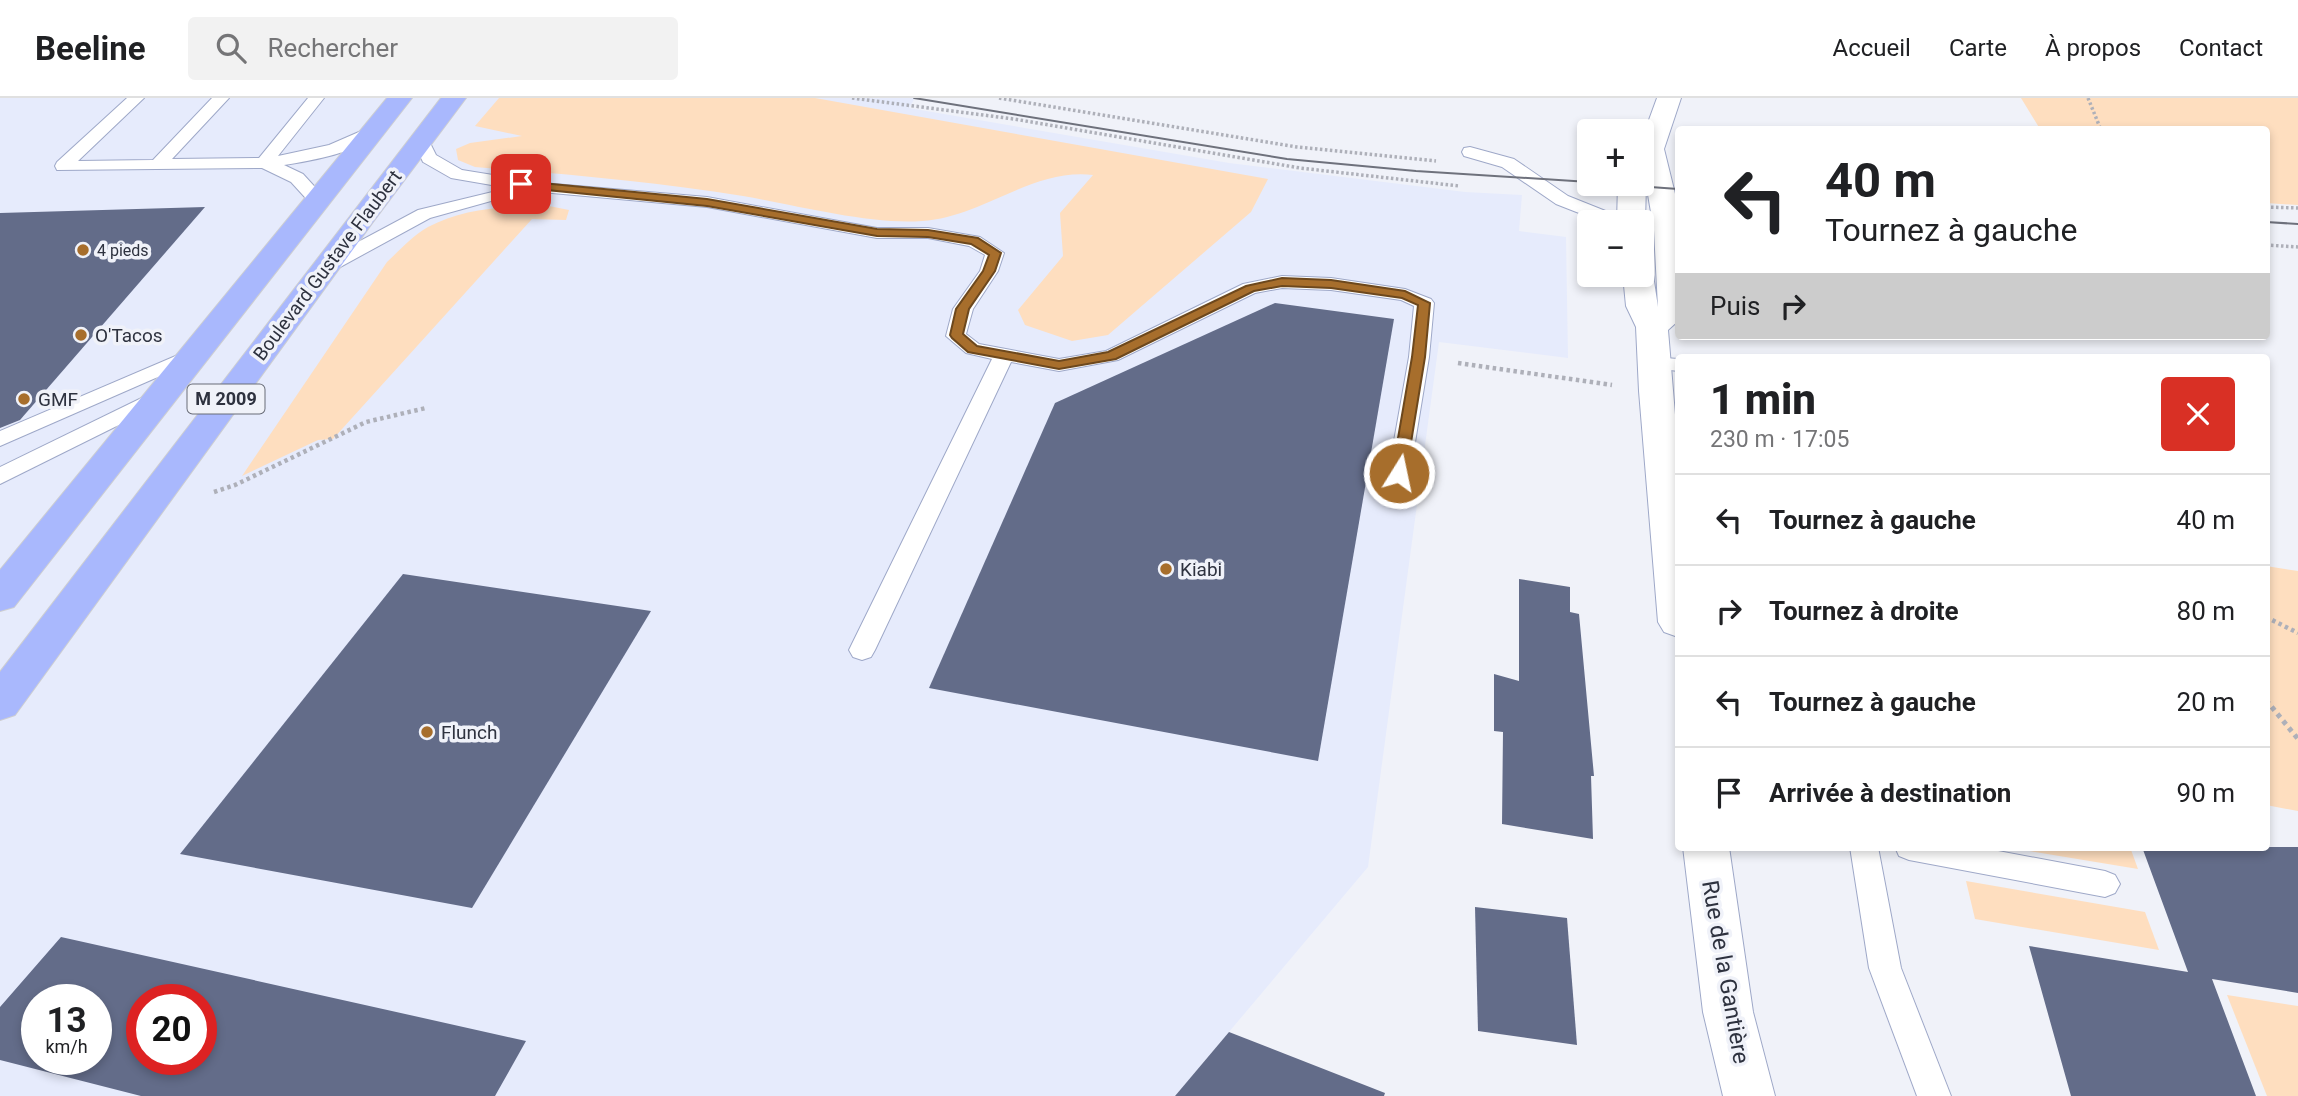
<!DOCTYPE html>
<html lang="fr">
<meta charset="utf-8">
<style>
:root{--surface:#fff;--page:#f2f2f2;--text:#202124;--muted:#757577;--line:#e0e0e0}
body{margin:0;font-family:Roboto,sans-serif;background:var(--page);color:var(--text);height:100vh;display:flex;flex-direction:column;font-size:26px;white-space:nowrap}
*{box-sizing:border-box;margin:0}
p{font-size:23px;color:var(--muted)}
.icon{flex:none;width:38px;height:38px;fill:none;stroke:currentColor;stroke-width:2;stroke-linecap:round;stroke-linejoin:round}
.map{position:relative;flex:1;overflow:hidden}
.side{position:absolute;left:1675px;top:256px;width:595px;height:497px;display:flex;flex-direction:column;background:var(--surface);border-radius:7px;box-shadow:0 4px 10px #0003}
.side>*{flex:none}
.guide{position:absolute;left:1675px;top:28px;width:595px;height:214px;border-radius:7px;box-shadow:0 4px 10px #0003;background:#fff;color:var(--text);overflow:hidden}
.fabs{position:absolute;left:1577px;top:21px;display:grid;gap:14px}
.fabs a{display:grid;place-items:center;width:77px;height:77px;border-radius:7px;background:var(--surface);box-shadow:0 4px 10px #0003;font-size:35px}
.speed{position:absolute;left:21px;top:886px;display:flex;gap:14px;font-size:35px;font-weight:700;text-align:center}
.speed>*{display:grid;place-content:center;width:91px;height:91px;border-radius:50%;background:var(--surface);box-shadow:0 4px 10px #0003;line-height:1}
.speed small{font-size:18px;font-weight:400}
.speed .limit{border:10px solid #d22;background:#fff;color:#111}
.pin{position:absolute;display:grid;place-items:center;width:60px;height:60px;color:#fff;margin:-30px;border-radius:14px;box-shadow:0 4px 10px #0006}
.me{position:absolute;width:77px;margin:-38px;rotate:10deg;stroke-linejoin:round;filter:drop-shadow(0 0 5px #0008)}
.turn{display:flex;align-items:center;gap:24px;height:147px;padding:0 35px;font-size:32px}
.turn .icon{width:91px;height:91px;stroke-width:2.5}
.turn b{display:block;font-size:49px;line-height:60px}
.then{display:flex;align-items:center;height:66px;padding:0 35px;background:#0003;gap:14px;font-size:26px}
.round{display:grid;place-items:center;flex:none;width:74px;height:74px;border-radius:7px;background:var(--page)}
.headline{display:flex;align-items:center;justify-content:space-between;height:119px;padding:0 35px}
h1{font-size:42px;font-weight:800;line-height:52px}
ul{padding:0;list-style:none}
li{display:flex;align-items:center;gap:21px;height:91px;padding:0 35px;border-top:2px solid var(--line)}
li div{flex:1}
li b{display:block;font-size:26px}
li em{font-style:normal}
header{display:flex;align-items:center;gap:42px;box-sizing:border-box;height:98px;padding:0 35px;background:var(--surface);border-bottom:2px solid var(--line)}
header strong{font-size:33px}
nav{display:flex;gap:38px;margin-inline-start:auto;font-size:24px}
.search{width:490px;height:63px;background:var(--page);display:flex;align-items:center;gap:18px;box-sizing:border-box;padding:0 24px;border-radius:7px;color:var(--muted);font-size:26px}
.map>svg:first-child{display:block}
</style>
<header>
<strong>Beeline</strong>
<div class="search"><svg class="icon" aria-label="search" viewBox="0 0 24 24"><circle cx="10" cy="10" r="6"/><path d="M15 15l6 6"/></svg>Rechercher</div>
<nav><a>Accueil</a><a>Carte</a><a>À propos</a><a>Contact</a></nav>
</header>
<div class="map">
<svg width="2298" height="998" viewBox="0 0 2298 998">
<rect width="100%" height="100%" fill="#f0f2f9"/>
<!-- built -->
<path fill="#e6ebfc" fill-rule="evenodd" d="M0 0H915L909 10 1229 65 1465 94 1522 97 1519 133 1566 139 1568 260 1439 244 1368 769 1175 998H0ZM37 901H96V961H37ZM142 901H201V961H142Z"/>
<!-- green -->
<g fill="#fedebf">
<path d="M499 0H815L1268 81 1251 114 1108 237 1072 243 1025 227 1018 212 1063 158 1060 115 1093 77C1032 70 983 119 922 123 871 127 795 107 743 98 654 84 565 76 475 69L458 62 456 51 470 45 522 38 475 28Z"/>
<polygon points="2021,0 2298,0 2298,107 2266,105 2266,32 2040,31"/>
<path d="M549 108 569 112 566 122 532 121 333 341 318 342 242 378 387 164C400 152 412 138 428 129 465 109 509 108 549 108Z"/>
<polygon points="2266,468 2298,473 2298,713 2266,707"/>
<polygon points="2005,749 2130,749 2138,771"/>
<polygon points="1966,783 2145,814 2159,852 1975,821"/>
<polygon points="2227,897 2298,908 2298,998 2267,998"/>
</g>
<!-- building -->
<g fill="#636c89" fill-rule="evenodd">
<polygon points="205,109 20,322 0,330 0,115"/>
<polygon points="1275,205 1394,221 1318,663 929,590 1055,305"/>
<polygon points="403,476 651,513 472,810 180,756"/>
<polygon points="1519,481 1570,489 1570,514 1579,516 1594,678 1591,678 1593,741 1502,726 1503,634 1494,633 1494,576 1519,583"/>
<polygon points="2142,749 2298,749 2298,895 2212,881 2256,998 2071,998 2029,848 2188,874"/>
<polygon points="1475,809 1567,820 1577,947 1478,933"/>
<path d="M61 839 526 943 495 998H141L0 962V909ZM37 901H96V961H37ZM142 901H201V961H142Z"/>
<polygon points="1229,934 1385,995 1384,998 1175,998"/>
</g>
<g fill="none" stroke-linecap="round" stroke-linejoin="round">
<defs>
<g id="lane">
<path d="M127 0H144L78 63 153 62 212 0H229L172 61 259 60 308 0H324L278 58 329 47 375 27 383 32C364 53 311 63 284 67L303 76 324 99 327 103 318 108 312 107 291 84 262 70 57 72 55 68 57 64Z"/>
<polygon points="421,37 427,39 436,57 462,72 542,85 707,99 877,130 928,130 980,139 1004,155 998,173 973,211 966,236 979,246 1059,261 1106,253 1243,186 1282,178 1331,180 1405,191 1431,201 1434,205 1429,259 1406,399 1403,405 1395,407 1387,405 1384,399 1409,259 1414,208 1401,202 1331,192 1282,190 1255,195 1118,262 1059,273 1011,264 875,552 871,559 862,562 853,559 849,552 992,261 966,255 946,238 953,211 980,173 985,157 969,148 928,140 877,140 707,109 530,93 527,97 491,103 430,120 331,174 317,174 315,170 317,166 418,112 509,90 451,80 423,64 413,42"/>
<polygon points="1470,49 1514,61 1568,98 1623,120 1626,124 1602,124 1556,106 1502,69 1464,58 1462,54 1464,50"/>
<polygon points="192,251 199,253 202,257 199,261 0,348 0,333"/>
<polygon points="1653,259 1678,261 1678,273 1646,269 1643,265 1646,261"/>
<polygon points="158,292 165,294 168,299 165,304 0,386 0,369"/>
<polygon points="1850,749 1878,749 1901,870 1951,998 1917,998 1869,870"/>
<polygon points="1895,749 1977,749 2105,773 2115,777 2120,786 2115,795 2105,799 1909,762 1899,758"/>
</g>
<g id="secondary">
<polygon points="1657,0 1681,0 1664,51 1678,108 1678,223 1668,232 1678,353 1678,539 1664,534 1658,524 1639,293 1636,229 1626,208 1623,177 1642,177 1642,169 1648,171 1653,177 1658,209 1654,132 1644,73 1642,74 1642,41"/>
<polygon points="1642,80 1646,86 1645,124 1642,129 1642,124 1617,124 1618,86 1642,86"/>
<polygon points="1683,749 1729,749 1753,914 1775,998 1723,998 1703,914"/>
</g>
<g id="primary">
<polygon points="387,0 412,0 14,509 0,513 0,472"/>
<polygon points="441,0 466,0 373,124 15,617 0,622 0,574"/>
</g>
</defs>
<!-- lane casing -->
<use href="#lane" stroke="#9ea8c8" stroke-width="2"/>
<!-- secondary casing -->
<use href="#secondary" stroke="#9ea8c8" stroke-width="2"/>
<!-- primary casing -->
<use href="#primary" stroke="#cdced1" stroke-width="2"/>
<!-- path-far2 -->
<g stroke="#aeb0b9" stroke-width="3.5" stroke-dasharray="2.5 2.5" stroke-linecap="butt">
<polyline points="852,0 1014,21 1300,70 1459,88"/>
<polyline points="999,0 1297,49 1436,63"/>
<polyline points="2088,0 2101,32"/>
<polyline points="2266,109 2298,110"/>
<polyline points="2266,147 2298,149"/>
</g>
<!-- path-far1 -->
<g stroke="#aeb0b9" stroke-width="4.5" stroke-dasharray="3.5 3.5" stroke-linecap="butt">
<polyline points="1458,265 1612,287"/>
<polyline points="214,394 235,387 366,324 426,310"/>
<polyline points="2266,519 2298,535"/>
</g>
<!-- path -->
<polyline stroke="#aeb0b9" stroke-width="5" stroke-dasharray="4.5 4.5" stroke-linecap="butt" points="2266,602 2298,641"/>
<!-- lane -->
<use href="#lane" fill="#fff" fill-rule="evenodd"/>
<!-- secondary -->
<use href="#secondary" fill="#fff" fill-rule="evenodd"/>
<!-- primary -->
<use href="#primary" fill="#a9b8fd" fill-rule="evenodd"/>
<!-- tram -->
<g stroke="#6e717c" stroke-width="2">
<polyline points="914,0 1287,61 1416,73 1589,84"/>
<polyline points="1609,86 1678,91"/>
<polyline points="2266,124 2298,126"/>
</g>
</g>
<!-- route -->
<polygon fill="#a76e2c" stroke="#6d481d" stroke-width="2" points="521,83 707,101 877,131 928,132 978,140 1001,155 995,173 969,211 963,236 977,248 1059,263 1108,254 1246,188 1282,180 1331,182 1405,193 1430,205 1425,259 1406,375 1399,380 1392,375 1412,259 1418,207 1402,200 1331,190 1282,188 1254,193 1116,261 1059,271 968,254 952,240 950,237 956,211 983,173 989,157 971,146 928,139 877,138 707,108 517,89 517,84"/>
<!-- markers -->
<g fill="#a76e2c" stroke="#f0f2f9" stroke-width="2.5">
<circle cx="83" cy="152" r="7"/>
<circle cx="81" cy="237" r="7"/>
<circle cx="24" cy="301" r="7"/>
<circle cx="1166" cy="471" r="7"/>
<circle cx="427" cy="634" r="7"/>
</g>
<g text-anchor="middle" stroke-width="7" stroke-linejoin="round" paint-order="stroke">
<!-- far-poi labels -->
<g font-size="16" fill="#2e323f" stroke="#f0f2f9" text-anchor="start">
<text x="97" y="158">4 pieds</text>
</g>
<!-- shield labels -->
<rect fill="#f0f2f9" stroke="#686c77" stroke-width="2" x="187.5" y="286.5" width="77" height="29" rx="5"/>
<g font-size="18" font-weight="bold" fill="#2e323f">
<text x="226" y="307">M 2009</text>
</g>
<!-- street labels -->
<g font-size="19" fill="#2e323f" stroke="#f0f2f9">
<text transform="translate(327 167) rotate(-53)" y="7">Boulevard Gustave Flaubert</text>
</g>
<!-- poi labels -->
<g font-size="19" fill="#2e323f" stroke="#f0f2f9" text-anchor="start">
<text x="95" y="244">O'Tacos</text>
<text x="38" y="308">GMF</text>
<text x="1180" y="478">Kiabi</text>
<text x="441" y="641">Flunch</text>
</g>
<!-- near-street labels -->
<g font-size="23" fill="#2e323f" stroke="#f0f2f9">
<text transform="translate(1726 874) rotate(80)" y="8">Rue de la Gantière</text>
</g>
</g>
</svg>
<div class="fabs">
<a>+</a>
<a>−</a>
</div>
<div class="speed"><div>13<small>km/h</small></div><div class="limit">20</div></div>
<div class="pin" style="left:521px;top:86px;background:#d93025"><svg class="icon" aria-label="arrive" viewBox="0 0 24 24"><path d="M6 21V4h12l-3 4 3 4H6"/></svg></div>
<svg class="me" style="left:1399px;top:375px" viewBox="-20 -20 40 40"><circle r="17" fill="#a76e2c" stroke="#fff" stroke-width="3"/><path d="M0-11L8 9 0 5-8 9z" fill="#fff"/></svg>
<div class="guide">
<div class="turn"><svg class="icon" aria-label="left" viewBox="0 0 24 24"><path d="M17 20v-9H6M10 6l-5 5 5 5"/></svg><div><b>40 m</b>Tournez à gauche</div></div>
<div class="then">Puis<svg class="icon" aria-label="right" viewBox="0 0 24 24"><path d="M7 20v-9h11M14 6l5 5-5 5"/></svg></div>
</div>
<section class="side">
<div class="headline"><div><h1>1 min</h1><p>230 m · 17:05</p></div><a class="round" style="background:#d93025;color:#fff"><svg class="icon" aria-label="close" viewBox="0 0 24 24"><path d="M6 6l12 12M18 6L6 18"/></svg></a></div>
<ul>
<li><svg class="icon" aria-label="left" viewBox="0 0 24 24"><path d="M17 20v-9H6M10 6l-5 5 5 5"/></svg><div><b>Tournez à gauche</b></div><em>40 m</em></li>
<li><svg class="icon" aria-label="right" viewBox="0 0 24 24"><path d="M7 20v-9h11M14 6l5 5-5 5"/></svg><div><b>Tournez à droite</b></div><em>80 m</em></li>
<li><svg class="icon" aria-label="left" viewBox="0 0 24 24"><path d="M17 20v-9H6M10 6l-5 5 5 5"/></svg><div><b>Tournez à gauche</b></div><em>20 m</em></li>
<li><svg class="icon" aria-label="arrive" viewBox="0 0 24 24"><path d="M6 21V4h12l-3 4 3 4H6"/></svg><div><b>Arrivée à destination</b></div><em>90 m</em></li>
</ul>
</section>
</div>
